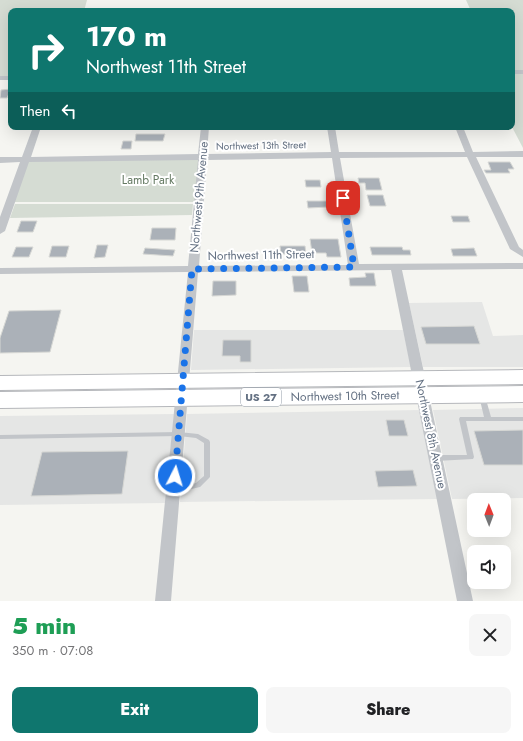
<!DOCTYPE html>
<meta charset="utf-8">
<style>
:root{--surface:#fff;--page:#f6f6f6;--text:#202124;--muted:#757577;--accent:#0f766e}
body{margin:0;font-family:Jost,sans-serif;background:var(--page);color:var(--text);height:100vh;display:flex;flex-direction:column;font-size:15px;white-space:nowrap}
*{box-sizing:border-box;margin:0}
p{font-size:13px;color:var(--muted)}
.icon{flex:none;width:22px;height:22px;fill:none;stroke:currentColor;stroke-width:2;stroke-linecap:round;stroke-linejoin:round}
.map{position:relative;height:601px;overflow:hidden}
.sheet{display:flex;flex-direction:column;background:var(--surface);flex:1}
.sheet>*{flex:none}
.top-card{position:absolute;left:8px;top:8px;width:507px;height:122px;border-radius:8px;box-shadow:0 4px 16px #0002;background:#0f766e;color:#fff;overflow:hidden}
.needle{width:26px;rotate:359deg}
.controls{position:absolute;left:467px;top:493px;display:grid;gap:8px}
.controls a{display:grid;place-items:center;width:44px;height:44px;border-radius:8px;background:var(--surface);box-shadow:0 4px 16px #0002;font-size:20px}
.pin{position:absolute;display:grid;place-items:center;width:34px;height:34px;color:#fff;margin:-17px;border-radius:8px;box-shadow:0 2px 6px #0006}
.me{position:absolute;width:44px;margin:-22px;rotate:5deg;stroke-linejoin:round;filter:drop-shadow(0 0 3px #0008)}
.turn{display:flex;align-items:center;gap:14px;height:84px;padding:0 12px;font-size:18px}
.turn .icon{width:52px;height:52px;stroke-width:2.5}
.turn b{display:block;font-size:28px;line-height:34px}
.then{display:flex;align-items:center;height:38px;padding:0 12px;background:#0003;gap:8px;font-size:15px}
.round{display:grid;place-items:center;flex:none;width:42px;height:42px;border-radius:8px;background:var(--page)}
.headline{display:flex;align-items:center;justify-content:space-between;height:68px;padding:0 12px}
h1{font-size:24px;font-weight:800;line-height:30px;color:#1e9e55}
.button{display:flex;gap:8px;margin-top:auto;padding:8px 12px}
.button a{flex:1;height:46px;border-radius:8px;background:var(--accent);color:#fff;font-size:16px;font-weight:800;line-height:46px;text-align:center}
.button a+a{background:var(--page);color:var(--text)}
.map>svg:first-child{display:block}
</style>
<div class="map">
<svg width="523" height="601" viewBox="0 0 523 601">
<rect width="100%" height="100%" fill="#f5f5f1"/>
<!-- built -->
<g fill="#e5e6e5">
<polygon points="482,302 493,336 523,335 523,367 423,367 409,303"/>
<polygon points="194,330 403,330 411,367 191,370"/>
<polygon points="523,408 523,498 452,499 433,410"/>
<polygon points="420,410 437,499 180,502 187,414"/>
<polygon points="174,414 165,503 0,505 0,416"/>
</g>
<!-- green -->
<g fill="#d5dcd3">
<polygon points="0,0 87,0 84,11 11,11 11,76 0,76"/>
<polygon points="466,0 523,0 523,70 512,70 512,11 471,11"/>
<polygon points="512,74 523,74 523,148 512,127"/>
<polygon points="202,157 198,202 11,202 26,160"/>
<polygon points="15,204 193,204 192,215 10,218"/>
</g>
<!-- building -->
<g fill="#abb1b8" stroke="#d6d7d4">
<polygon points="11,89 7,98 0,98 1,90"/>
<polygon points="136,134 165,134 163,141 135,141"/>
<polygon points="123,141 132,141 131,149 121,149"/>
<polygon points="488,162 510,162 514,169 508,169 510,173 486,173 484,170 491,170"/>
<polygon points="358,178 379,178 382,190 366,190 365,183 359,183"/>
<polygon points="305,180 320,180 321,187 306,187"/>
<polygon points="367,195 383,195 386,206 370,206"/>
<polygon points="307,201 327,201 328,207 308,208"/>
<polygon points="451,216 468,216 470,222 453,222"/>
<polygon points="21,221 37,221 33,232 17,232"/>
<polygon points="152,228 176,228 175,240 150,240"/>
<polygon points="310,239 338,239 341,257 327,257 326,253 312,253"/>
<polygon points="97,245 108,245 105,257 94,258"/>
<polygon points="52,246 69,246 66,257 49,257"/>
<polygon points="280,246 305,246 306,254 281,254"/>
<polygon points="16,247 33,247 29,257 12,257"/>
<polygon points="370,247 402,247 403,250 410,250 411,255 372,255"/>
<polygon points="145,248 175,250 173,256 143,254"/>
<polygon points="474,248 477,256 453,256 451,249"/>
<polygon points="365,273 374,273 376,286 350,286 349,278 366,277"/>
<polygon points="292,276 307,276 309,292 294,292"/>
<polygon points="213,281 236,281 236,295 212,296"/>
<polygon points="61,310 50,352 0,353 0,338 9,311"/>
<polygon points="474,326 480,344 426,344 421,327"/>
<polygon points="223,340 251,340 251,362 240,362 240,356 222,356"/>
<polygon points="386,420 404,420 408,436 389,436"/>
<polygon points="523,430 523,465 484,465 474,431"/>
<polygon points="128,451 122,494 31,496 42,452"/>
<polygon points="413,470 417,486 378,487 375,471"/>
</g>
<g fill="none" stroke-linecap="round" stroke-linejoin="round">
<defs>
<g id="trunk">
<polygon points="523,370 523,384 0,390 0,376"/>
<polygon points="523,386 523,402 0,408 0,392"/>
</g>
</defs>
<!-- trunk casing -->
<use href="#trunk" stroke="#b5b7bb" stroke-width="2"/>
<!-- service -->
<g fill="#c2c5c9" fill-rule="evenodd">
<polygon points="480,394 484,394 485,396 491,417 523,417 523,421 466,421 474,457 473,459 436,461 434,460 433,458 434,456 436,455 467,455 459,419 460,417 484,417 479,396"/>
<polygon points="179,432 198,434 209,440 210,442 210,477 200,487 174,493 172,492 170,490 172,488 196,483 204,476 204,443 196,438 179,436 0,439 0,435"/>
</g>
<!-- minor -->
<g fill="#c2c5c9" fill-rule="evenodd">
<rect x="512" y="70" width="11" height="4"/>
<rect x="0" y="76" width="11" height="4"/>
<path d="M33 127H41L31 157 198 154 201 127H209L207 154 331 152 327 127H335L339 152H465L455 127H463L473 152 523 151V157H476L519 247 523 250V257L510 249 467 157 340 158 359 264 523 263V269L402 270 473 601H457L391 270 198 272 171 601H155L188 272 0 274V268L188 266 198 160 29 162 5 231 0 234V217L20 162 0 163V157H22ZM332 158 348 265 199 266 207 160Z"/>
</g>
<!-- trunk -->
<use href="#trunk" fill="#fff" fill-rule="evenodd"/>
</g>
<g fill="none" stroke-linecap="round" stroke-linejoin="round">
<!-- route -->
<polyline stroke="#1a73e8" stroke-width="7" stroke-dasharray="0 12.6" points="175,476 192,269 354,267 343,198"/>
</g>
<g text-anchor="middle" stroke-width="4" stroke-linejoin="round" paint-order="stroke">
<!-- far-street labels -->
<g font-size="10" fill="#647183" stroke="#fff">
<text transform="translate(261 145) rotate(-1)" y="4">Northwest 13th Street</text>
</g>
<!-- shield labels -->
<rect fill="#fff" stroke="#929ca8" stroke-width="1" x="241" y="388" width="40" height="18" rx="3"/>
<g font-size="11" font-weight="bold" fill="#647183">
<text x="261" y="401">US 27</text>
</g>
<!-- park labels -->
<g font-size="12" fill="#657a63" stroke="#fff">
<text x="148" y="184">Lamb Park</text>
</g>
<!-- street labels -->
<g font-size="12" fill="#647183" stroke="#fff">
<text transform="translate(199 197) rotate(-85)" y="4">Northwest 9th Avenue</text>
<text transform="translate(261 255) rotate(-1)" y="4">Northwest 11th Street</text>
<text transform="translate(345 396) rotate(-1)" y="4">Northwest 10th Street</text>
<text transform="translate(431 434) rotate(78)" y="4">Northwest 8th Avenue</text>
</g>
</g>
</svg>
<div class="controls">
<a><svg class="needle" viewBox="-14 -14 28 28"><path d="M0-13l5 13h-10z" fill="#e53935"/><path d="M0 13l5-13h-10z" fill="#757577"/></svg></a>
<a><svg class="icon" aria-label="sound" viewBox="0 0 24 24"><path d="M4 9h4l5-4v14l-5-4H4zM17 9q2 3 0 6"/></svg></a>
</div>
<div class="pin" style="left:343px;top:198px;background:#d93025"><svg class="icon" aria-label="arrive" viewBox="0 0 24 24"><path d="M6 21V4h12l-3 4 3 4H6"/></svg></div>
<svg class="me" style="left:175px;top:476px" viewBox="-20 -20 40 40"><circle r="17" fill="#1a73e8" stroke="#fff" stroke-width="3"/><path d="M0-11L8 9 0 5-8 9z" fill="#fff"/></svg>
<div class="top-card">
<div class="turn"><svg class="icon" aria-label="right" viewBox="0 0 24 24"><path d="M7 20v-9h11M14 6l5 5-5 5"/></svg><div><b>170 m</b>Northwest 11th Street</div></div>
<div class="then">Then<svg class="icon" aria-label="left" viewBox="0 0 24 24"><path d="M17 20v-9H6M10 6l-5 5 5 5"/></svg></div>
</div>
</div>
<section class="sheet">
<div class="headline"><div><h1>5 min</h1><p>350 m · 07:08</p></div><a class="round"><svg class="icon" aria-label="close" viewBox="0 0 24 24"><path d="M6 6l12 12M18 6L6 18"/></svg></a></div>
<div class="button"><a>Exit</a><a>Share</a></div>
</section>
